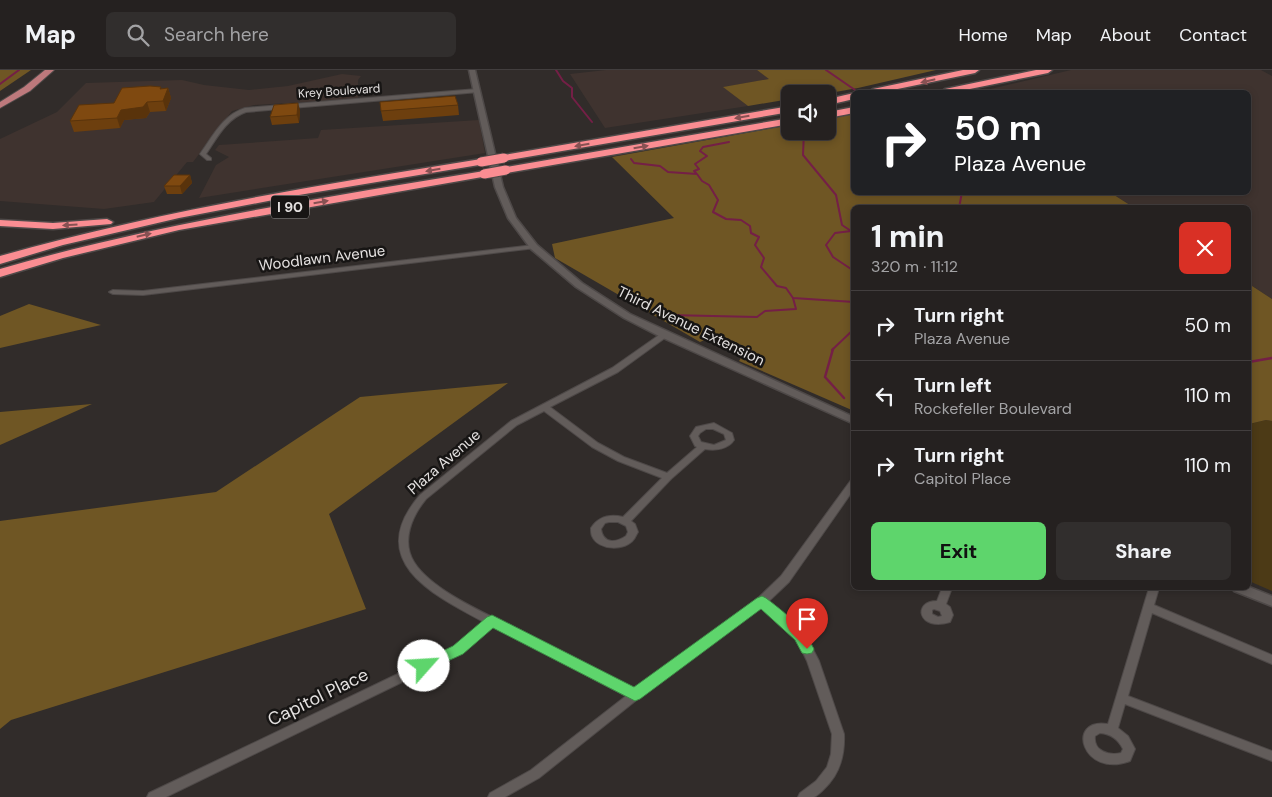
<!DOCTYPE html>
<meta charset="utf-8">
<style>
:root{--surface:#252120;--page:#312e2d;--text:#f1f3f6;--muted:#a3a3a5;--line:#423e3e;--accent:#5ed56c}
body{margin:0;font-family:"DM Sans",sans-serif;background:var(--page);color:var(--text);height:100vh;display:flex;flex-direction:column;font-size:19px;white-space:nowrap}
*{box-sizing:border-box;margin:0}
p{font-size:16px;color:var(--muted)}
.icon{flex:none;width:28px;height:28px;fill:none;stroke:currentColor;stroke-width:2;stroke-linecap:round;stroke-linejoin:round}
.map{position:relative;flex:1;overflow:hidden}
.details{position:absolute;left:851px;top:135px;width:400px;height:385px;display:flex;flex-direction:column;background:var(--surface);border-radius:8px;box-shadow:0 2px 8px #0003,0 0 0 1px var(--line)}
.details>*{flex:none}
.top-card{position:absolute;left:851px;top:20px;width:400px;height:105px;border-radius:8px;box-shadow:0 2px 8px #0003,0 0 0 1px var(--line);background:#202124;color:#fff;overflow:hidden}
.controls{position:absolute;left:781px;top:15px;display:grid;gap:10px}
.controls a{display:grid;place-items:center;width:55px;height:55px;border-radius:8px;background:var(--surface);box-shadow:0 2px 8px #0003,0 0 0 1px var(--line);font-size:25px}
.pin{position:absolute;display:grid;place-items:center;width:42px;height:42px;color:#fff;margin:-51px -21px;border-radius:50% 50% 50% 0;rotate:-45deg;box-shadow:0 0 5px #0007}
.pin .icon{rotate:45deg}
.me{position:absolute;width:55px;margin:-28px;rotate:64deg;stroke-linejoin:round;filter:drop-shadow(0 0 4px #0008)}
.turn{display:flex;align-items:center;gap:18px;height:105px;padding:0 20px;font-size:22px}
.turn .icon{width:65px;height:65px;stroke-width:2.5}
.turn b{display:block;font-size:35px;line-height:42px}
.round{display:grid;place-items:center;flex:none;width:52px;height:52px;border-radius:8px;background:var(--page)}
.headline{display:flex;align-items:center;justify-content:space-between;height:85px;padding:0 20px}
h1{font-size:30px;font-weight:800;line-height:38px}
.cta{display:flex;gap:10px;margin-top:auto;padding:10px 20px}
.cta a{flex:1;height:58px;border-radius:8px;background:var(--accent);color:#111;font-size:20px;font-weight:800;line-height:58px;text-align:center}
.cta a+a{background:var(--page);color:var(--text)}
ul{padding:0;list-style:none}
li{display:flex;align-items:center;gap:15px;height:70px;padding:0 20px;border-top:1px solid var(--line)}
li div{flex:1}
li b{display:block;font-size:19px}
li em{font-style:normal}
header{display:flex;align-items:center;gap:30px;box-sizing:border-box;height:70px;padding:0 25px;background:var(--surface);border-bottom:1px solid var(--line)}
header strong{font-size:24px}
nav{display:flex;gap:28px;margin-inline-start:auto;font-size:18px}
.search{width:350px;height:45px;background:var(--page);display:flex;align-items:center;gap:12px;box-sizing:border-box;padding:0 18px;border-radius:8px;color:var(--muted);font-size:19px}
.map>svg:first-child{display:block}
</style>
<header>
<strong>Map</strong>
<div class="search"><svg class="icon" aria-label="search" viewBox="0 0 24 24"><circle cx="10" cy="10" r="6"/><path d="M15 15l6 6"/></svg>Search here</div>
<nav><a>Home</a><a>Map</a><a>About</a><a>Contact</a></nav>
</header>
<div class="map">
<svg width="1272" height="727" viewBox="0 0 1272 727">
<rect width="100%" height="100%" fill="#312c2a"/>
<!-- built -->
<g fill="#3f332f">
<polygon points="606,0 757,0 770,9 724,17 748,36 605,58 570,4"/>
<polygon points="1071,0 1261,0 1272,6 1272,229 1249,214 1249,138 1133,137 1111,123 1249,122 1249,22 983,22 982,21"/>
<polygon points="342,4 361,6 358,10 358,29 254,35 232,41 193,92 187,92 154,132 104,139 0,131 0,69 57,42 86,13 182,10 204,15 249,20 288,16"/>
<polygon points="479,50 485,83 199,128 216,95 229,87 215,80 219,75 318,68 321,60"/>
</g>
<!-- green -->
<polygon fill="#4c3a16" points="1266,350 1272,351 1272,521 1249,511 1249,354"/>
<!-- forest -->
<g fill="#6f5624">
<polygon points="0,0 31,0 0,21"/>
<polygon points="757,0 936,0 858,18 824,24 790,24 790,29 748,36 723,17 769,9"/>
<polygon points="854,44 854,122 1111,123 1133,137 854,138 854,341 739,291 748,278 718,264 700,272 555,188 552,174 674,148 612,87 790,55 790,61 828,61 828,48"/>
<polygon points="1249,214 1272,229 1272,351 1266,350 1249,354"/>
<polygon points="29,234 101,255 0,278 0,246"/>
<polygon points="508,313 329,444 366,539 11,650 0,659 0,451 216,422 360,327"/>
<polygon points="92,334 0,375 0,342"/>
</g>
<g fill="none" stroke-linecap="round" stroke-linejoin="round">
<!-- stream-far1 -->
<g stroke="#741f46" stroke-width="2">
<polyline points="556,0 563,11 572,18 572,27 592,52"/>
<polyline points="826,0 855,20"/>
<polyline points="0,14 19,0"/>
<polyline points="804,61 803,85 836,125 842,155 851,161 835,163 826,175 833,187 854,201"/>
<polyline points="631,89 634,93 660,96 668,102 697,104 702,111 709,115 718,130 713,142 726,149 741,150 750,156 751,163 759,167 755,175 764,188 761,197 777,216 786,218 793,228 854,232"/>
<polyline points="696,103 694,101 699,99 695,94 707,86 700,81 703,77 729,72"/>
<polyline points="959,138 962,122"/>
<polyline points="668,245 757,247 765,241 796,239 793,228"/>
<polyline points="832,280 854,259"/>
</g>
<!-- stream -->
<g stroke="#741f46" stroke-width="2.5">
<polyline points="833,279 825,307 844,328"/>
<polyline points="1249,292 1272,288"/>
</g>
<defs>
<g id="minor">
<path d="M477 19 479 20V22L246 42C226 49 217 68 206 84L211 88V90H207L200 84C213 66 223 45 245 38Z"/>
<polygon points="534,175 537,177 536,178 143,225 113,224 109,222 113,220 143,221"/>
<path d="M662 263H665L669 265 618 302 550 337 598 373 624 387 667 403 697 377 695 376 690 366 696 357 714 353 732 363 734 370C728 379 716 381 705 379L671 409 631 451 635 454 638 462C637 463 635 468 634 469 626 481 598 481 592 466 591 464 591 461 591 458 599 446 610 444 623 447L662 408 618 391 592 377 544 341 517 355 426 429C412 446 401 471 414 492 432 521 489 545 519 560 557 580 596 600 634 619L758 528 781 506 851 410 854 409V419L789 512 769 531 805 564 819 591 844 664C845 685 840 704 824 719 821 722 817 726 814 727 810 727 802 727 798 727L800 723 816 711 827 697 831 684 832 664 807 591 797 570 762 537 639 628 539 708 505 727H488L490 723 531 700 626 626 493 556 462 583 166 727H147L149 723 454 577 484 552C431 524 364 490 420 425L511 351 612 298ZM706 359H713L724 364 726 370 714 375 701 372 698 366 700 363ZM609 452H618L626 456 628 462 626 466C616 473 603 474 601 459L605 453Z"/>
<path d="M942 518H952L946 534 950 537 953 545 950 552C918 562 912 531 937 531ZM934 539 940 541 942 546 938 547 932 544V540Z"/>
<path d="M1149 518H1159L1154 535 1272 585V594L1152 543 1128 626 1272 681V691L1125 634 1118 658 1128 666 1135 679 1130 691C1082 709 1065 647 1108 654ZM1100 663C1111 664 1118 669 1123 679L1121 683C1109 686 1093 681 1095 666Z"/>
</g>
<g id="tertiary">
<polygon points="469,0 475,0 503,117 516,148 537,175 582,213 630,244 854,347 854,354 661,267 624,248 576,217 531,179 508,148 495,117"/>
<polygon points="1249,517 1272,526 1272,536 1234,521 1232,518"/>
</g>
<polygon id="primary" points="45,0 54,0 30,21 0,38 0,32 24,17"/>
<g id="motorway">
<polygon points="963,0 979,0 975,3 883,22 869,22 873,19"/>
<polygon points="1036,0 1052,0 1048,3 955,22 941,22 945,19"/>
<polygon points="854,23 854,29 828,35 828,29"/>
<polygon points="790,36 790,42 504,91 499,88 504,85"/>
<polygon points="854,37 854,43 828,48 828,42"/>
<polygon points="790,48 790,54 506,103 501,100 506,97"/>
<path d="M481 89 485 90V94L299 125 179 148 63 175 0 194V186C158 141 319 115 481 89Z"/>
<path d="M484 101 489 104 488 106 179 160 63 188 0 207V199C159 153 321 128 484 101Z"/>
<polygon points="107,149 113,152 111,154 53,159 0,156 0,150 53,153"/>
</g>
</defs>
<!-- minor casing -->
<use href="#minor" stroke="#4e4948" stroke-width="2"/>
<!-- tertiary casing -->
<use href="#tertiary" stroke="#4e4948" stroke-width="3"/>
<!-- primary casing -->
<use href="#primary" stroke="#4e4948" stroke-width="2"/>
<!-- motorway casing -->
<use href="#motorway" stroke="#4e4948" stroke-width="3"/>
<!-- minor -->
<use href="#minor" fill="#625c5a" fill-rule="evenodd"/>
<!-- tertiary -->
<use href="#tertiary" fill="#625c5a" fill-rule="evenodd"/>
<!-- primary -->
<use href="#primary" fill="#bd797c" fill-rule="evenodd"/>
<!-- motorway -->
<use href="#motorway" fill="#fa8d92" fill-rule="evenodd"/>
<defs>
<g id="motorway-bridge">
<polyline points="481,92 504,88"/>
<polyline points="484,104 506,100"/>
</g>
</defs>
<!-- motorway-bridge casing -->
<use href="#motorway-bridge" stroke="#4e4948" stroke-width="11" stroke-linecap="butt"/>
<!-- motorway-bridge -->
<use href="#motorway-bridge" stroke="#fa8d92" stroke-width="9"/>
</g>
<!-- wall -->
<g fill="#6d3f0e">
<polygon points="168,18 171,28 166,41 150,42 146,48 124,50 120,58 74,62 70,51 161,19"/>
<polygon points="458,35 459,45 383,51 381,41"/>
<polygon points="300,40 299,53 272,55 270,47"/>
<polygon points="190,105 192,113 182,124 167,124 164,116"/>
</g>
<!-- shaded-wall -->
<g fill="#59330b">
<polygon points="168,18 171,28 166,41 163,31"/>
<polygon points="147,32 150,42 146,48 124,50 120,58 117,48 121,40"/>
<polygon points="298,33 300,40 299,53 297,45"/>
<polygon points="190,105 192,113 182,124 180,116"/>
</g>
<!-- building -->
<g fill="#7f4910" stroke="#59330b">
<polygon points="150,16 161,17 160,19 168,18 163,31 147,32 143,37 121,40 117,48 70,51 79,35 114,33 122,18"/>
<polygon points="455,26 458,35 381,41 380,32"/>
<polygon points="298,33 297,45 270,47 274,35"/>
<polygon points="174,105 190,105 180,116 164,116"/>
</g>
<!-- one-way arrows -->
<defs><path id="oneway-solid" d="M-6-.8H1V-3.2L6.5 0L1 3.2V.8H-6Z" transform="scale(1.25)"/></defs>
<g fill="#885153">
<use href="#oneway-solid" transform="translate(928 11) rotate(167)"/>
<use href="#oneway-solid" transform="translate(742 47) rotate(170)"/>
<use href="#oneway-solid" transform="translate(582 75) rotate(170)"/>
<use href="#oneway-solid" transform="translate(641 77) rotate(-10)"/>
<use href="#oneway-solid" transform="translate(433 100) rotate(170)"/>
<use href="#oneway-solid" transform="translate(321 132) rotate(-10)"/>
<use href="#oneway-solid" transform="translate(70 155) rotate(177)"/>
<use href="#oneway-solid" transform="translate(144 165) rotate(-13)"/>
</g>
<!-- route -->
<path fill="#5ed56c" stroke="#3d8a46" d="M762 526 766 528C785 543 803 556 814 579L812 583 807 584 802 583 795 570 761 539 640 629 635 631 493 558 463 584 424 602 419 600 417 596 419 592 453 576 487 547 492 545 634 617 757 528Z"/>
<g text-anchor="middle" stroke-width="5" stroke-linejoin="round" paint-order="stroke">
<!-- far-street labels -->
<g font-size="12" fill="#e4e1e0" stroke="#171514">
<text transform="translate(339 21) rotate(-4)" y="4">Krey Boulevard</text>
</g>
<!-- shield labels -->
<rect fill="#171514" stroke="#a6a4a3" stroke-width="1" x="271" y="125.5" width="38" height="23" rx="4"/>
<g font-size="14" font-weight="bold" fill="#e4e1e0">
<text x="290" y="142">I 90</text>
</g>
<!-- street labels -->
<g font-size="15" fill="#e4e1e0" stroke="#171514">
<text transform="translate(322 188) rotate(-7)" y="5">Woodlawn Avenue</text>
<text transform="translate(691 256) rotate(26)" y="5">Third Avenue Extension</text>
<text transform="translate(444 392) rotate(-41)" y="5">Plaza Avenue</text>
</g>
<!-- near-street labels -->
<g font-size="18" fill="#e4e1e0" stroke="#171514">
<text transform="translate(318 627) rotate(-26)" y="6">Capitol Place</text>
</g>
</g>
</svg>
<div class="controls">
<a><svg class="icon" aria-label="sound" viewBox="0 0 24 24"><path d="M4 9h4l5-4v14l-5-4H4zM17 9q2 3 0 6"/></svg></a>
</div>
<div class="pin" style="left:807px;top:579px;background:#d93025"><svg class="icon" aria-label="arrive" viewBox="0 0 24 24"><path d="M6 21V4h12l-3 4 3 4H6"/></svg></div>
<svg class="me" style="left:424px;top:596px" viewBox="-20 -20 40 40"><circle r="19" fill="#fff"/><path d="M0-13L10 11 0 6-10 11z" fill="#5ed56c"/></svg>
<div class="top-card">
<div class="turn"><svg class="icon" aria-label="right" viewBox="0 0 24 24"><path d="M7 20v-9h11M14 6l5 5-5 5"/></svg><div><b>50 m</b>Plaza Avenue</div></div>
</div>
<section class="details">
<div class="headline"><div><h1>1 min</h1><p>320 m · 11:12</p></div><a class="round" style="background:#d93025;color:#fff"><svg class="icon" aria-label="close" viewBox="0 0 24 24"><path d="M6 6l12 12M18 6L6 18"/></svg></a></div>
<ul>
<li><svg class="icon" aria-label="right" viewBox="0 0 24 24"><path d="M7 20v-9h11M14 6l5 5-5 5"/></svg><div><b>Turn right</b><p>Plaza Avenue</p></div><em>50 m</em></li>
<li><svg class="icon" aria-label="left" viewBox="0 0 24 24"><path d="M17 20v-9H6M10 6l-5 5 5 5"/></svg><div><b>Turn left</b><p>Rockefeller Boulevard</p></div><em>110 m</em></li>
<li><svg class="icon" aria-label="right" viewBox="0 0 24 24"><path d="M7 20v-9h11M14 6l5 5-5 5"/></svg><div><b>Turn right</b><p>Capitol Place</p></div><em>110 m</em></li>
</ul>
<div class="cta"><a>Exit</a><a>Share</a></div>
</section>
</div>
